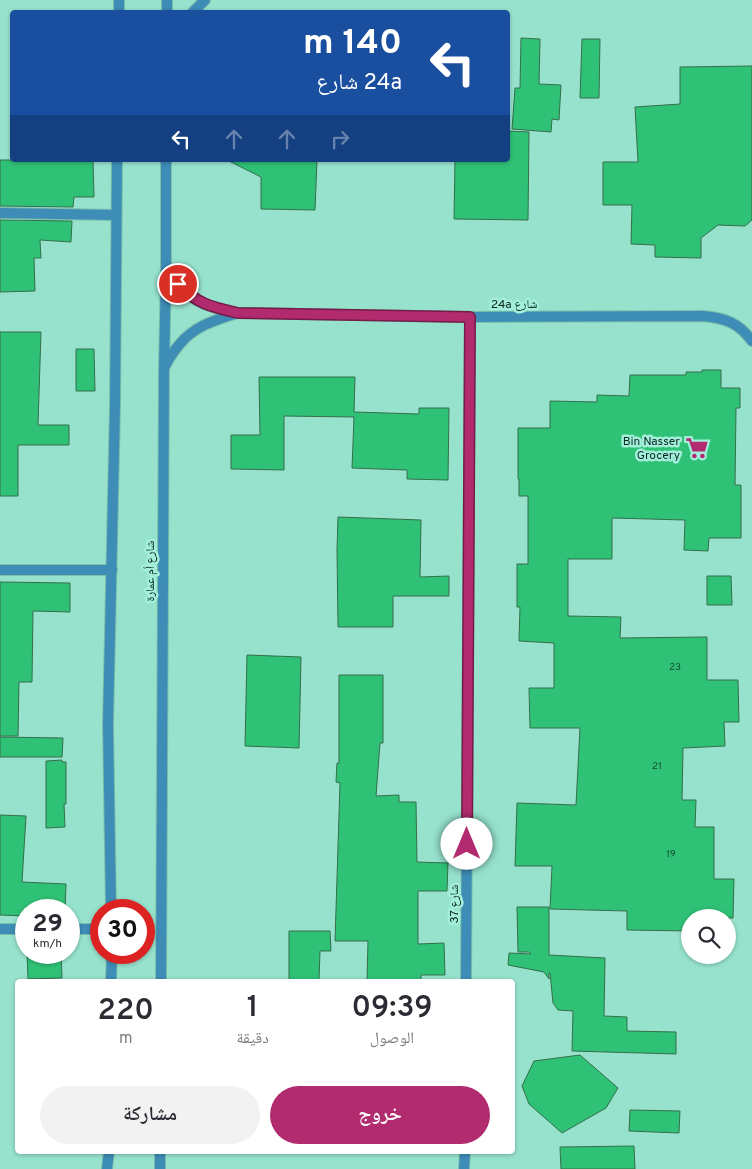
<!DOCTYPE html>
<html lang="ar">
<meta charset="utf-8">
<style>
:root{--surface:#fff;--page:#f2f2f3;--text:#2b2b33;--muted:#7c7c81;--accent:#b22b6f}
body{margin:0;font-family:Overpass,"Noto Naskh Arabic",sans-serif;background:var(--page);color:var(--text);direction:rtl;height:100vh;display:flex;flex-direction:column;font-size:19px;white-space:nowrap}
*{box-sizing:border-box;margin:0}
p{font-size:16px;color:var(--muted)}
.icon{flex:none;width:28px;height:28px;fill:none;stroke:currentColor;stroke-width:2;stroke-linecap:round;stroke-linejoin:round}
.map{position:relative;flex:1;overflow:hidden;direction:ltr}
.details{position:absolute;left:15px;top:979px;width:500px;height:175px;display:flex;flex-direction:column;background:var(--surface);border-radius:5px;box-shadow:0 1px 4px #0004;direction:rtl}
.details>*{flex:none}
.hud{position:absolute;left:10px;top:10px;width:500px;height:152px;border-radius:5px;box-shadow:0 1px 4px #0004;direction:rtl;background:#1a4fa0;color:#fff;overflow:hidden}
.tools{position:absolute;left:681px;top:909px;display:grid;gap:10px}
.tools a{display:grid;place-items:center;width:55px;height:55px;border-radius:50%;background:var(--surface);box-shadow:0 1px 4px #0004;font-size:25px}
.speed{position:absolute;left:15px;top:899px;display:flex;gap:10px;font-size:25px;font-weight:700;text-align:center}
.speed>*{display:grid;place-content:center;width:65px;height:65px;border-radius:50%;background:var(--surface);box-shadow:0 1px 4px #0004;line-height:1}
.speed small{font-size:12px;font-weight:400}
.speed .limit{border:8px solid #d22;background:#fff;color:#111}
.pin{position:absolute;display:grid;place-items:center;width:42px;height:42px;color:#fff;margin:-21px;border:2px solid #fff;border-radius:50%;box-shadow:0 1px 5px #0007}
.me{position:absolute;width:55px;margin:-28px;rotate:0deg;stroke-linejoin:round;filter:drop-shadow(0 0 4px #0008)}
.turn{display:flex;align-items:center;gap:18px;height:105px;padding:0 25px;font-size:22px}
.turn .icon{width:65px;height:65px;stroke-width:2.5}
.turn b{display:block;font-size:35px;line-height:42px}
.lanes{display:flex;align-items:center;height:48px;padding:0 25px;background:#0003;justify-content:center;gap:25px;direction:ltr}
.lanes .off{opacity:.35}
.eta{display:flex;justify-content:space-evenly;align-items:center;height:85px;text-align:center}
.eta b{font-size:30px;font-weight:600;line-height:35px}
.primary-button{display:flex;gap:10px;margin-top:auto;padding:10px 25px}
.primary-button a{flex:1;height:58px;border-radius:30px;background:var(--accent);color:#fff;font-size:20px;font-weight:600;line-height:58px;text-align:center}
.primary-button a+a{background:var(--page);color:var(--text)}
.map>svg:first-child{display:block}
</style>
<div class="map">
<svg width="752" height="1169" viewBox="0 0 752 1169">
<rect width="100%" height="100%" fill="#96e2cd"/>
<!-- building -->
<g fill="#2fc175" stroke="#366e4c">
<polygon points="521,38 540,39 539,84 561,85 559,120 552,119 551,132 512,129 515,88 520,88"/>
<polygon points="582,39 600,39 599,98 580,98"/>
<polygon points="752,66 752,220 745,226 718,225 701,238 701,258 655,257 655,245 631,244 632,205 603,205 603,162 638,162 635,107 680,104 680,67"/>
<polygon points="508,131 529,132 528,220 454,219 455,160 508,160"/>
<polygon points="0,160 93,160 94,197 74,197 73,207 0,206"/>
<polygon points="227,160 317,160 315,210 261,209 261,177"/>
<polygon points="0,220 72,221 71,242 40,240 41,258 34,258 35,291 0,292"/>
<polygon points="0,332 41,332 38,425 69,425 69,445 18,445 18,496 0,496"/>
<polygon points="76,349 94,349 95,391 76,391"/>
<polygon points="702,370 721,370 721,388 740,388 740,408 736,408 735,485 741,485 741,538 709,538 708,551 684,550 685,520 612,518 612,559 568,559 568,616 621,617 620,638 707,637 707,680 738,680 739,722 724,722 725,746 683,748 682,800 696,800 695,827 714,827 714,879 734,879 733,918 690,918 690,931 627,930 627,911 550,909 552,866 515,866 517,803 576,805 580,728 530,728 529,688 554,688 554,643 519,641 520,607 517,607 517,564 528,564 528,496 519,496 519,479 518,479 518,428 550,428 550,401 597,402 597,395 629,396 630,375 686,375 686,372 702,372"/>
<polygon points="259,377 355,377 354,412 419,414 419,408 449,408 448,480 407,479 407,470 352,468 354,417 284,416 284,470 231,469 231,435 260,435"/>
<polygon points="338,517 421,520 420,577 449,576 449,596 393,596 393,627 338,627 337,550"/>
<polygon points="707,576 731,576 732,605 707,605"/>
<polygon points="0,582 70,583 70,612 33,611 32,682 19,682 18,736 0,736"/>
<polygon points="247,655 301,657 299,748 245,746"/>
<polygon points="339,675 383,675 383,743 380,743 376,796 399,795 399,802 416,802 417,862 448,863 447,891 418,891 418,944 444,943 445,975 421,975 421,981 367,981 368,941 335,941 340,783 336,782 337,763 339,763"/>
<polygon points="0,737 63,738 62,757 0,757"/>
<polygon points="62,760 62,762 66,762 66,804 64,804 65,827 46,828 46,761"/>
<polygon points="0,815 26,816 22,882 66,884 65,910 26,910 26,916 0,915"/>
<polygon points="517,907 549,907 549,955 605,958 604,1016 627,1017 627,1031 676,1032 676,1054 572,1051 573,1011 558,1010 553,1003 550,973 549,973 549,979 544,972 508,965 509,953 531,954 529,952 518,952"/>
<polygon points="289,931 330,931 331,951 320,951 319,981 289,981"/>
<polygon points="27,952 61,952 62,978 28,979"/>
<polygon points="580,1055 618,1088 606,1108 562,1133 529,1104 522,1086 534,1061"/>
<polygon points="630,1110 680,1111 679,1133 629,1131"/>
<polygon points="634,1146 635,1169 561,1169 560,1147"/>
</g>
<g fill="none" stroke-linecap="round" stroke-linejoin="round">
<defs>
<g id="service">
<polyline points="0,213 116,215"/>
<polyline points="0,570 112,570"/>
<polyline points="0,929 26,929"/>
<polyline points="69,929 101,929"/>
</g>
<g id="minor">
<path d="M166 270C177 284 187 297 204 304 214 308 227 310 238 313L470 317 703 316C725 318 739 323 752 341"/>
<path d="M164 368C168 360 173 352 179 345 194 326 215 320 237 313"/>
<polyline points="466,981 470,317"/>
<polyline points="464,1169 465,1151"/>
</g>
<g id="tertiary">
<polyline points="167,0 167,12"/>
<polyline points="119,12 119,0"/>
<polyline points="193,12 205,0"/>
<polyline points="111,910 108,724 115,405 117,160"/>
<polyline points="111,981 112,952"/>
<polyline points="161,981 164,368 166,270 166,160"/>
<polyline points="160,1151 160,1169"/>
<polyline points="107,1169 109,1151"/>
</g>
</defs>
<!-- service casing -->
<use href="#service" stroke="#7abdab" stroke-width="12"/>
<!-- minor casing -->
<use href="#minor" stroke="#7abdab" stroke-width="12"/>
<!-- tertiary casing -->
<use href="#tertiary" stroke="#7abdab" stroke-width="12"/>
<!-- service -->
<use href="#service" stroke="#3d8db7" stroke-width="10"/>
<!-- minor -->
<use href="#minor" stroke="#3d8db7" stroke-width="10"/>
<!-- tertiary -->
<use href="#tertiary" stroke="#3d8db7" stroke-width="10"/>
</g>
<g fill="none" stroke-linecap="round" stroke-linejoin="round">
<defs>
<path id="route" d="M178 284C197 304 212 307 238 313L470 317 467 844"/>
</defs>
<!-- route casing -->
<use href="#route" stroke="#741c48" stroke-width="12"/>
<!-- route -->
<use href="#route" stroke="#b22b6f" stroke-width="9"/>
</g>
<!-- icons -->
<defs>
<symbol id="supermarket-bare" viewBox="-9 -9 18 18"><path d="M-6-5.5h2.5l.6 2H6L4.5 2H-2.5L-4.4-4H-6ZM-1.5 3.2a1.3 1.3 0 1 0 .1 0ZM3 3.2a1.3 1.3 0 1 0 .1 0Z" fill="#b22b6f" stroke="#a3efda" stroke-width="2.5" paint-order="stroke"/></symbol>
</defs>
<g fill-rule="evenodd">
<use href="#supermarket-bare" x="681" y="432" width="32" height="32"/>
</g>
<g text-anchor="middle" stroke-width="5" stroke-linejoin="round" paint-order="stroke">
<!-- number labels -->
<g font-size="10" fill="#124f37">
<text x="675" y="670">23</text>
<text x="657" y="769">21</text>
<text x="671" y="857">19</text>
</g>
<!-- street labels -->
<g font-size="12" fill="#082922" stroke="#a3efda">
<text x="514" y="308">24a شارع</text>
<text transform="translate(150 571) rotate(-90)" y="4">شارع أم عمارة</text>
<text transform="translate(454 904) rotate(-90)" y="4">شارع 37</text>
</g>
<!-- poi labels -->
<g font-size="12" fill="#082922" stroke="#a3efda" text-anchor="end">
<text x="680" y="445">Bin Nasser<tspan x="680" dy="14">Grocery</tspan></text>
</g>
</g>
</svg>
<div class="tools">
<a><svg class="icon" aria-label="search" viewBox="0 0 24 24"><circle cx="10" cy="10" r="6"/><path d="M15 15l6 6"/></svg></a>
</div>
<div class="speed"><div>29<small>km/h</small></div><div class="limit">30</div></div>
<div class="pin" style="left:178px;top:284px;background:#d93025"><svg class="icon" aria-label="arrive" viewBox="0 0 24 24"><path d="M6 21V4h12l-3 4 3 4H6"/></svg></div>
<svg class="me" style="left:467px;top:844px" viewBox="-20 -20 40 40"><circle r="19" fill="#fff"/><path d="M0-13L10 11 0 6-10 11z" fill="#b22b6f"/></svg>
<div class="hud">
<div class="turn"><svg class="icon" aria-label="left" viewBox="0 0 24 24"><path d="M17 20v-9H6M10 6l-5 5 5 5"/></svg><div><b>140 m</b>24a شارع</div></div>
<div class="lanes"><svg class="icon" aria-label="left" viewBox="0 0 24 24"><path d="M17 20v-9H6M10 6l-5 5 5 5"/></svg><svg class="icon off" aria-label="ahead" viewBox="0 0 24 24"><path d="M12 20V5M6 11l6-6 6 6"/></svg><svg class="icon off" aria-label="ahead" viewBox="0 0 24 24"><path d="M12 20V5M6 11l6-6 6 6"/></svg><svg class="icon off" aria-label="right" viewBox="0 0 24 24"><path d="M7 20v-9h11M14 6l5 5-5 5"/></svg></div>
</div>
<section class="details">
<div class="eta">
<div><b>09:39</b><p>الوصول</p></div>
<div><b>1</b><p>دقيقة</p></div>
<div><b>220</b><p>m</p></div>
</div>
<div class="primary-button"><a>خروج</a><a>مشاركة</a></div>
</section>
</div>
